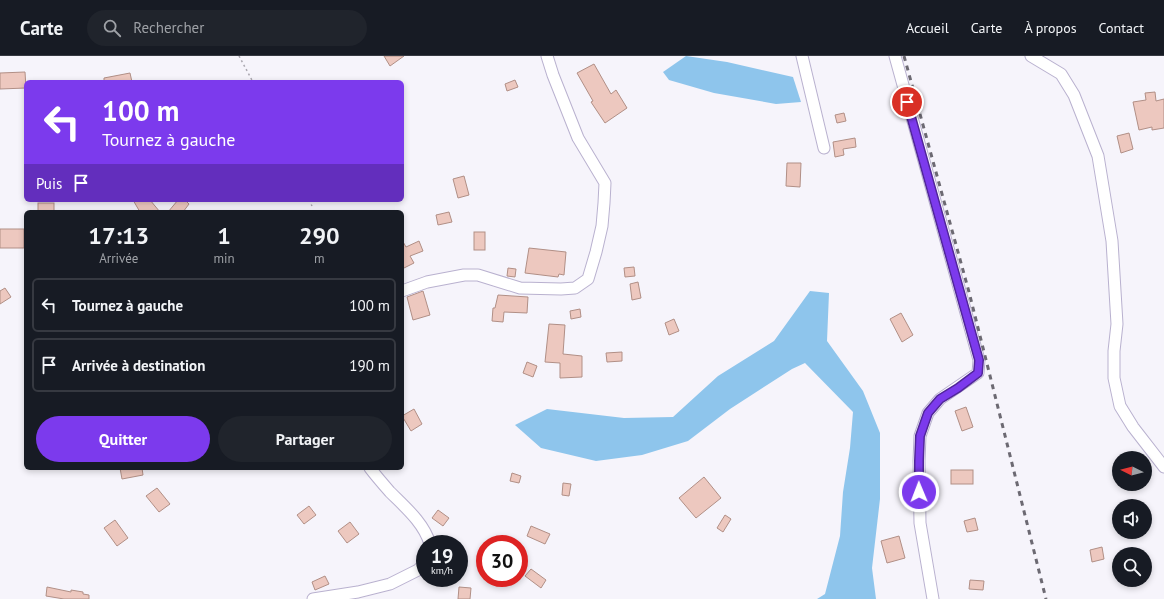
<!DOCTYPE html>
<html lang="fr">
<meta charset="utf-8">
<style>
:root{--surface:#171b24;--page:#20242c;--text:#f1f3f6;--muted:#9ea1a6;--line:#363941;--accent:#7c3aed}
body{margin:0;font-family:"PT Sans",sans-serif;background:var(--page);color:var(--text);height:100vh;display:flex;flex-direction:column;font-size:15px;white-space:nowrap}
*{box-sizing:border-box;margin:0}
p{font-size:13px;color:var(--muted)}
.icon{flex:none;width:22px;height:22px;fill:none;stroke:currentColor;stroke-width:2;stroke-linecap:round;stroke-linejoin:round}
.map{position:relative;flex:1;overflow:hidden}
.sheet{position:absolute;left:24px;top:154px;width:380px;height:260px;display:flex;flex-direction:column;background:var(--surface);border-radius:6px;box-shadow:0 2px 6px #0003}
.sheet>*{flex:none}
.banner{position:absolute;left:24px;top:24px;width:380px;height:122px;border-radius:6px;box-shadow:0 2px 6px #0003;background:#7c3aed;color:#fff;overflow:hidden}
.needle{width:26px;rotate:276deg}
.fabs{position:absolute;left:1112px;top:395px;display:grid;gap:8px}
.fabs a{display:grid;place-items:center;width:40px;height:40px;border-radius:50%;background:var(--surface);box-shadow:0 2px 6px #0003;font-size:20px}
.speed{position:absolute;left:416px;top:479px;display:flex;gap:8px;font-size:20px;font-weight:700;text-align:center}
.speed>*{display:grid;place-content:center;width:52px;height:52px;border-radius:50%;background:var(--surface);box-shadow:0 2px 6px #0003;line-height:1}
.speed small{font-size:10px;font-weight:400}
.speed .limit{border:6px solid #d22;background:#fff;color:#111}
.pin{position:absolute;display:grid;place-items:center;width:34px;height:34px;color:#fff;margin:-17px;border:2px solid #fff;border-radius:50%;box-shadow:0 1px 4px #0007}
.me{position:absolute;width:44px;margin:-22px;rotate:359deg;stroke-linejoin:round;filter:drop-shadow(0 0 3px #0008)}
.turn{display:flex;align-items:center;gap:14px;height:84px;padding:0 12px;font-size:18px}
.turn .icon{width:52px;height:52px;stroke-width:2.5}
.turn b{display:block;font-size:28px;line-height:34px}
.then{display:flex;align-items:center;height:38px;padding:0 12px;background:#0003;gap:8px;font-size:15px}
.eta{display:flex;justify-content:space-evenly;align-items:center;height:68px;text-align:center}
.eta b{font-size:24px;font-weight:700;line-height:28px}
.button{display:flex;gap:8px;margin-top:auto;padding:8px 12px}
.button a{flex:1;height:46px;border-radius:24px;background:var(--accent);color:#fff;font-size:16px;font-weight:700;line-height:46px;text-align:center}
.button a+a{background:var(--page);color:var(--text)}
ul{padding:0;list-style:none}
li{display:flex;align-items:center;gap:12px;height:54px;margin:0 8px 6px;padding:0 4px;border:2px solid var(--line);border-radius:6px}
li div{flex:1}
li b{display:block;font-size:15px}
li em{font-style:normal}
header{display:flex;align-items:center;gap:24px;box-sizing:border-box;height:56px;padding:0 20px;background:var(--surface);border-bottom:1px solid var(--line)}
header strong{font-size:19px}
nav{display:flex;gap:22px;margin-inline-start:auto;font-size:14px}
.search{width:280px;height:36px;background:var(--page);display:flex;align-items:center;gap:10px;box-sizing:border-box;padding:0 14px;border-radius:22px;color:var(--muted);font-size:15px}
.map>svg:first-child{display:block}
</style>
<header>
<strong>Carte</strong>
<div class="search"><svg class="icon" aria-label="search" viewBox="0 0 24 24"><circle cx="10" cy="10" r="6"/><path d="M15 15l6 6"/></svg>Rechercher</div>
<nav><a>Accueil</a><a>Carte</a><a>À propos</a><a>Contact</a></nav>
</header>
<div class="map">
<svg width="1164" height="543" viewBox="0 0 1164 543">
<rect width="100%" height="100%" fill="#f6f4fb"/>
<!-- water -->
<g fill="#8ec5ec">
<polygon points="686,0 727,6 793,21 801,46 776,48 714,37 669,24 663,16"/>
<polygon points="810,235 829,237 827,285 863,335 880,377 880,443 872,512 876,543 817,543 825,538 840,480 843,436 850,392 853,356 805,307 792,313 730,353 688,385 642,399 596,405 541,392 515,369 547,353 624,362 673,361 718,320 774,285"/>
</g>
<!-- building -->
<g fill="#edc8bf" stroke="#b18f86">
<polygon points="384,0 404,0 390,10"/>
<polygon points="594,8 611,38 616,34 627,52 605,67 591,46 593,45 577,17"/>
<polygon points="25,16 26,32 0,33 0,17"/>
<polygon points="130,17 132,26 104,26 104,22"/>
<polygon points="515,24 518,31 507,35 505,28"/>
<polygon points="1155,36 1156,45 1164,43 1164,72 1152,74 1152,71 1139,74 1133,46 1146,44 1145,37"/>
<polygon points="844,57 846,65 837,67 835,59"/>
<polygon points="1129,77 1133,93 1121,97 1117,80"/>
<polygon points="855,82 856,91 843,93 844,99 835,101 833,86"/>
<polygon points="787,107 801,107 800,131 786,130"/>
<polygon points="464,120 469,139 458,142 453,123"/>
<polygon points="133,144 150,144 160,156 140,156"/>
<polygon points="178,144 185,144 189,148 183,156 168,156"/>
<rect x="38" y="147" width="16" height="9"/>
<polygon points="449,156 452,166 438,169 436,159"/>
<rect x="0" y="173" width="24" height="19"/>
<rect x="474" y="176" width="11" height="18"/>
<polygon points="402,184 406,191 419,185 423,195 410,200 414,207 402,213"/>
<polygon points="529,192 566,196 564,219 559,218 558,221 525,217"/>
<polygon points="634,211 635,220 625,221 624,212"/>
<polygon points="508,212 516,213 515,221 507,220"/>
<polygon points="638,226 641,242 632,244 630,228"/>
<polygon points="5,232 11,241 0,248 0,235"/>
<polygon points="423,235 430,259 413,264 407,241"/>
<polygon points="498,239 528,241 527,257 504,256 503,266 492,265 493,252 495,252"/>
<polygon points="580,253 581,261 571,263 570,255"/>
<polygon points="901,257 913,279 902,286 890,263"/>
<polygon points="674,263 679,275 669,279 665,267"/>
<polygon points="549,268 565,269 563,298 582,300 582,321 560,322 560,307 545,306"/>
<polygon points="622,296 622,305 607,306 606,297"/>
<polygon points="527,306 537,310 533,321 523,317"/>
<polygon points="966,351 973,371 962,375 955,355"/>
<polygon points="414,353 422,368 411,375 402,360"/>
<polygon points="120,412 142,412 143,419 122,423"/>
<rect x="951" y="414" width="22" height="14"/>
<polygon points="512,417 521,420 519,427 510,425"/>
<polygon points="704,421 721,442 696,462 679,442"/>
<polygon points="563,427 571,428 569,440 562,439"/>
<polygon points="157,432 170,448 159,456 146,440"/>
<polygon points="309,450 316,459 304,468 297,459"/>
<polygon points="438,454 449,462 443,470 432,462"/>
<polygon points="725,459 731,463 723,476 717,472"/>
<polygon points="975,462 978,474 967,476 964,465"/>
<polygon points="115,464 128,482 117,490 104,472"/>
<polygon points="350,466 359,478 347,487 338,475"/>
<polygon points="531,470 550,478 545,488 527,480"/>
<polygon points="899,480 905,502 887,507 881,485"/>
<polygon points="1102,491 1104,503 1092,506 1090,494"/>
<polygon points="531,513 546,524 541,532 525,520"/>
<polygon points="325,520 329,528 315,534 312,526"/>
<polygon points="970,524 984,525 983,534 969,533"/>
<polygon points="47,531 71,536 71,534 83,536 83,538 89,539 89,543 64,543 46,540"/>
<polygon points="459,531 471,532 470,543 458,543"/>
</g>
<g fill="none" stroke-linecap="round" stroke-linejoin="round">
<defs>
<g id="minor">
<polyline points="802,0 824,92"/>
<polyline points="895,0 979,304 978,317 940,343 928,357 920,380 919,405 920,467 933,543"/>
<polyline points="1031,0 1061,18 1074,39 1098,100 1112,185 1117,268 1114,295 1114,322 1120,350 1133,371 1164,411"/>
<polyline points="402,235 427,226 464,219 478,219 520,232 561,233 575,232 588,223 596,196 602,170 604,147 605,127 578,82 553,19 547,0"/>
<path d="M370 412C376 420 383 428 390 436 405 451 424 467 430 488"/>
<polyline points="313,543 358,536 390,528 418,514 425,507"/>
</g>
</defs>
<!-- minor casing -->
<use href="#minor" stroke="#b9b1cf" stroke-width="13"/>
<!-- path -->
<g stroke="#aaa7af" stroke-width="1.5" stroke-dasharray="2 3" stroke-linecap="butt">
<polyline points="239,0 253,26"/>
<polyline points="309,144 312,150"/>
</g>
<!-- minor -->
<use href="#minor" stroke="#fff" stroke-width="11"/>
<!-- rail -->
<polyline stroke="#6c6972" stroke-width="3" stroke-dasharray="5 5" stroke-linecap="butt" points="904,0 969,236 1046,543"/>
</g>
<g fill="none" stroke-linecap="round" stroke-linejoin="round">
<defs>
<polyline id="route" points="907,46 979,304 978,317 958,332 940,343 928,357 920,380 919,405 919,436"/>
</defs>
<!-- route casing -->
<use href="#route" stroke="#51269a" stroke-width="10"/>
<!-- route -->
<use href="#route" stroke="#7c3aed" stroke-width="7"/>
</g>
</svg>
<div class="fabs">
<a><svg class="needle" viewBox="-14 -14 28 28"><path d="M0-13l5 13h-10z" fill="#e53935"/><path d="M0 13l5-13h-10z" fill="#9ea1a6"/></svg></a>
<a><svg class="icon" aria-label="sound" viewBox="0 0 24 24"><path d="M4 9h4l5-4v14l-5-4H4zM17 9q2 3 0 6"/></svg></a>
<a><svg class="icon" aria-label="search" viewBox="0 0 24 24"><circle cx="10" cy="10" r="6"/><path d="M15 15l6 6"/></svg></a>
</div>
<div class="speed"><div>19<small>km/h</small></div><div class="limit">30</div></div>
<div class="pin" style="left:907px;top:46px;background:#d93025"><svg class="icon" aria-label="arrive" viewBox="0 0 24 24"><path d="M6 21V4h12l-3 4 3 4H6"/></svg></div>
<svg class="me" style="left:919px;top:436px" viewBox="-20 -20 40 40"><circle r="17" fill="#7c3aed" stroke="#fff" stroke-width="3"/><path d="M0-11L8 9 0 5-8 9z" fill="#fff"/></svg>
<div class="banner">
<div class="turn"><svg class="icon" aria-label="left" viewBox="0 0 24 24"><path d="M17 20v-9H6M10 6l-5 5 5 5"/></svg><div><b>100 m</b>Tournez à gauche</div></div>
<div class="then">Puis<svg class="icon" aria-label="arrive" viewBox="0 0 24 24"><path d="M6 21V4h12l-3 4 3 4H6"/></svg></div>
</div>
<section class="sheet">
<div class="eta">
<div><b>17:13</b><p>Arrivée</p></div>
<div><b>1</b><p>min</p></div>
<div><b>290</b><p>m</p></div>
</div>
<ul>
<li><svg class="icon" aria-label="left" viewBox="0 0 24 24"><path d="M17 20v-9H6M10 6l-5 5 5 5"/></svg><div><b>Tournez à gauche</b></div><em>100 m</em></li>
<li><svg class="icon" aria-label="arrive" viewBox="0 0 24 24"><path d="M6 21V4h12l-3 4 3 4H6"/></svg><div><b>Arrivée à destination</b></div><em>190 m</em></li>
</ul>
<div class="button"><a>Quitter</a><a>Partager</a></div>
</section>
</div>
